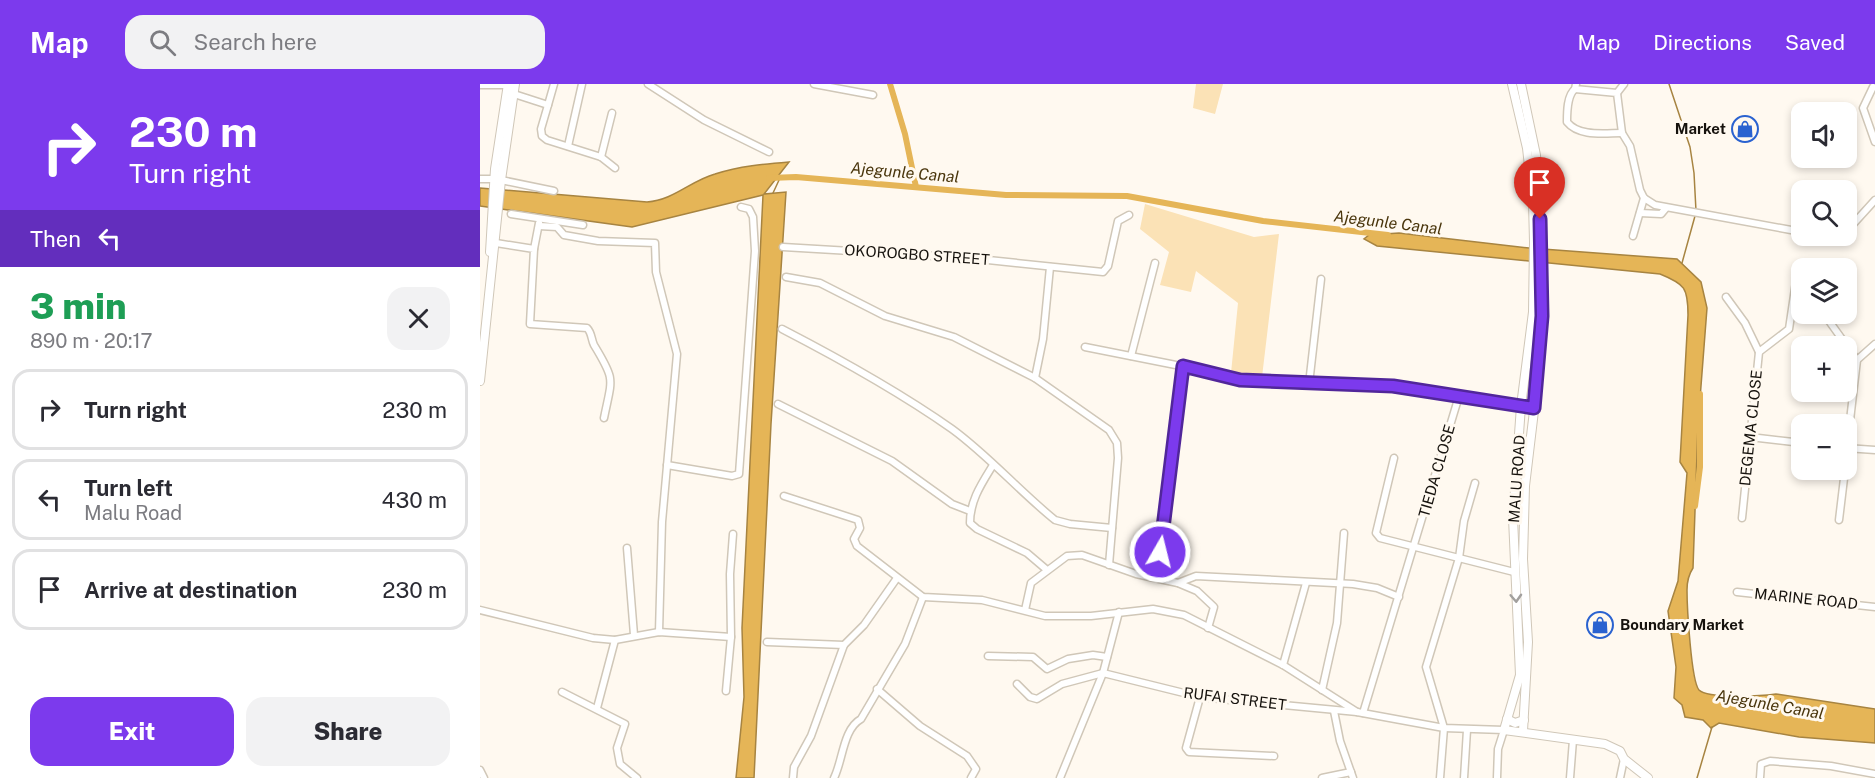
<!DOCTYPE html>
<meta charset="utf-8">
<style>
:root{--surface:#fff;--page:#f2f2f3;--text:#2b2b33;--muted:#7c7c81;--line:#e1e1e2;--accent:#7c3aed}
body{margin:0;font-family:"Public Sans",sans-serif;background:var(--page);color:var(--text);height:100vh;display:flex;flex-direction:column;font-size:22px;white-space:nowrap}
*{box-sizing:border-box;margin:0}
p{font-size:20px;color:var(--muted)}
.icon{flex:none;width:33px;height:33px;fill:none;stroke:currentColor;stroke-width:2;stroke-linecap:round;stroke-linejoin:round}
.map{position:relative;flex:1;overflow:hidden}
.drawer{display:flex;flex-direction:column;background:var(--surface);width:480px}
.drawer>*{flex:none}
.banner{background:#7c3aed;color:#fff;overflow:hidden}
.tools{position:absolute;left:1311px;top:18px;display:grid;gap:12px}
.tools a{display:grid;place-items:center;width:66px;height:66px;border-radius:12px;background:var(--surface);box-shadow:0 3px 9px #0003;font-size:30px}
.pin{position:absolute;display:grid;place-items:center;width:51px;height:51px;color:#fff;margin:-62px -26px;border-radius:50% 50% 50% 0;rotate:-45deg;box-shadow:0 0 6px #0007}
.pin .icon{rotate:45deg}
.me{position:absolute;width:66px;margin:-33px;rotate:8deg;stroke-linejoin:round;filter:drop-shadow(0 0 4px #0008)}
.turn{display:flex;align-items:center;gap:21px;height:126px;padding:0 30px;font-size:27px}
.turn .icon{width:78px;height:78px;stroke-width:2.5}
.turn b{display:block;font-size:42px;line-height:51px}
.then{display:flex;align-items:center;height:57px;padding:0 30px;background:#0003;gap:12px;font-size:22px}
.round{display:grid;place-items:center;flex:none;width:63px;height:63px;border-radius:18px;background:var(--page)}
.summary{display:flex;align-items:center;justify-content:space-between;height:102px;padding:0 30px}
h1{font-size:36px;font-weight:800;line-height:45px;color:#1e9e55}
.button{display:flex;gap:12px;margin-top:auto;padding:12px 30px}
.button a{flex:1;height:69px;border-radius:18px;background:var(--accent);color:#fff;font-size:24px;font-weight:800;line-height:69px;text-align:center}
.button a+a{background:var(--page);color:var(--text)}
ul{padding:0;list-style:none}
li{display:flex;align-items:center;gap:18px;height:81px;margin:0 12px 9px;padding:0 18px;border:3px solid var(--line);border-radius:18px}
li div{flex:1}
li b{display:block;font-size:22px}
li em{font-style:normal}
header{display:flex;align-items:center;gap:36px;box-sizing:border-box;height:84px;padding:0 30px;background:var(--accent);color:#fff}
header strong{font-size:28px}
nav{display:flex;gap:33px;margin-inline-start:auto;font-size:21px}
.search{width:420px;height:54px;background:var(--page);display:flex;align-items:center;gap:15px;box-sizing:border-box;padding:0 21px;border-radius:18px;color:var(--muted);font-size:22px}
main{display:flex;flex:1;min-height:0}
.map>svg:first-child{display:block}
</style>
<header>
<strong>Map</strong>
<div class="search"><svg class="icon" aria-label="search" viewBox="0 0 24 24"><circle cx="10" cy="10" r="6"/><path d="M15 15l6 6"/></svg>Search here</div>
<nav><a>Map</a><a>Directions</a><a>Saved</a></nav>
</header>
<main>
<section class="drawer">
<div class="banner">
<div class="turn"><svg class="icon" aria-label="right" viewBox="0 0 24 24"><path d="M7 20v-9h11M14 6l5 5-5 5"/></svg><div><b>230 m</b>Turn right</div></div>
<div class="then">Then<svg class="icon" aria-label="left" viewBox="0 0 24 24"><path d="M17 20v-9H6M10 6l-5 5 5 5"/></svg></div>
</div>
<div class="summary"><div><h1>3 min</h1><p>890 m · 20:17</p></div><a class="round"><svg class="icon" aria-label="close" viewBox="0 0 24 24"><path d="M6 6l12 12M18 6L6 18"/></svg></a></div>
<ul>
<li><svg class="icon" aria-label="right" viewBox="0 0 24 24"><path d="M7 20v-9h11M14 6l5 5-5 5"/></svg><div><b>Turn right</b></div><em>230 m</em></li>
<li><svg class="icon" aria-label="left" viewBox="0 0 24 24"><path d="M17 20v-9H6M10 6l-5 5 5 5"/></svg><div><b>Turn left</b><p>Malu Road</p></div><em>430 m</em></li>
<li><svg class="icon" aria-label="arrive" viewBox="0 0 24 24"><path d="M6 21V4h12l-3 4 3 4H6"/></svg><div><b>Arrive at destination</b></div><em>230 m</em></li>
</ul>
<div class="button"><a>Exit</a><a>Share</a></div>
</section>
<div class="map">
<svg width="1395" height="694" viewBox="0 0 1395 694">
<rect width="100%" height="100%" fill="#fff9f0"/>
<!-- green -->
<g fill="#fbe2b6">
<polygon points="716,0 743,0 735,30 713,24"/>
<polygon points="665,120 774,153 799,150 782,293 751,289 758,219 716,187 711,208 680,201 689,168 660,145"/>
</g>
<!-- water -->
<g fill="#e5b557" stroke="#a78441" stroke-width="1.5">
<path d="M309 78 284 110 306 108 291 340 274 694H256L264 613 262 544 283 111 152 143 0 122V104L167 118C194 116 210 97 235 90 260 82 284 80 309 78Z"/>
<path d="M919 149 1049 164 1197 175 1221 198 1227 224 1218 341 1213 484C1209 490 1207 498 1207 506 1207 521 1211 597 1219 606 1228 615 1282 612 1296 610L1395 625V659L1319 653 1239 639 1231 644 1223 636 1205 633 1202 621 1194 614 1196 583 1188 527 1198 497 1207 389 1200 378 1208 231C1208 204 1205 200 1180 190L897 162 884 155 889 151Z"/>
</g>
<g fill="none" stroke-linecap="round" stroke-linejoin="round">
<!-- stream -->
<g stroke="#a78441" stroke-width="1.5">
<polyline points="1189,0 1210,63 1214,89 1216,127"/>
<polyline points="293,109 300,94"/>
<polyline points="1202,179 1215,132"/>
<polyline points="1217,694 1232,643"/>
</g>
<!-- canal -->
<g stroke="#e5b557" stroke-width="6">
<polyline points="410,0 425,50 436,103"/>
<polyline points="289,94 316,93 526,111 647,112 783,137 908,151"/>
<polyline points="1215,422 1220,383 1220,310"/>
</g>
<defs>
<g id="minor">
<polyline points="168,0 224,36 289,68"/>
<polyline points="334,0 393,11"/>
<polyline points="1096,0 1095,5 1137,9 1142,49 1150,62 1160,106 1164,114 1175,121 1322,148"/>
<polyline points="0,1 28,1"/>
<polyline points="1393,3 1383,24 1395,58"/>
<path d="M1095 5C1087 11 1087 28 1087 38 1099 53 1124 49 1142 49"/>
<polyline points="1137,9 1144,0"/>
<polyline points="34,10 68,21 61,45 62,52 67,56 121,73 135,84"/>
<polyline points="68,21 74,0"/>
<polyline points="88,62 102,0"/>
<polyline points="121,73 132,29"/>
<polyline points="0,95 14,95"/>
<polyline points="21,96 74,107"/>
<polyline points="1160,129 1181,130 1186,124"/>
<polyline points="31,130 103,141"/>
<polyline points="59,142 77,143 84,151 118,157 175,159 176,188 197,270 182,438 179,548"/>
<polyline points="1366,148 1395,116"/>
<polyline points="1153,152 1164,114"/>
<polyline points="1342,152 1357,152"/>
<path d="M16 159 54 165 50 240 107 244C112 249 111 255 114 261 136 297 132 294 124 334"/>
<polyline points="303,163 489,174 623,188 628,182 638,137 649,131"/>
<polyline points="54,165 59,139"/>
<polyline points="306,193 340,199 405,232 474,253 555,294 629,346 637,359 638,374 629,481"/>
<polyline points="1246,213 1265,239 1279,268"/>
<polyline points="1344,230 1377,276"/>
<path d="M302 245C360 275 418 307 472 345 509 372 539 407 575 436L590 440 632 444"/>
<polyline points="605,263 731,288 760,296 913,302 1054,324"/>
<polyline points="651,272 675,179"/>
<polyline points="555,294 563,255 570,183"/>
<polyline points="829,300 841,195"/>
<polyline points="298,320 412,377 472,420 490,427"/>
<polyline points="1270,353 1322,359"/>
<polyline points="1366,364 1395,366"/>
<polyline points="1366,371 1377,276 1395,260"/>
<polyline points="914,374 896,449 900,454 1034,488"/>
<polyline points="187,381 252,392 259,390 275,167 273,133 269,125 261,123"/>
<path d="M513 381C502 399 490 416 490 439L497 445 547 469 567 486"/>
<polyline points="304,412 378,436 380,444 374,455 377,462 443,513 502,516 565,532 611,532 673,525 704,531 803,581 877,628"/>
<polyline points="1262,434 1279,268 1309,245 1316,198"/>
<polyline points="1359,436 1365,386"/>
<polyline points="147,464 154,551"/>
<polyline points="680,468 703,282"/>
<polyline points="698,499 716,492 873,500 897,504 919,513"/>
<polyline points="1257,508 1395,523"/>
<polyline points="0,526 113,554 135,556 179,548 251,553"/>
<polyline points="545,526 551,499 587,472 602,471 656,490 698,499 717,507 734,523 728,544"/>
<polyline points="287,558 364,561 384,541 417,494"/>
<polyline points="508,572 553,573 567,585 588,575 613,571 627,573"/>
<polyline points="803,581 826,499"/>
<polyline points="537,600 550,613 557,615 582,600 623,589 720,613 877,628 964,644 1024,646 1018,665 1017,694"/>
<polyline points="397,605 440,642 487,672 496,685 491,694"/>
<polyline points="842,606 857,539 864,449"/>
<polyline points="246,607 251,553 250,490 253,450"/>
<polyline points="82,608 145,640 137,664 140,680 157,694"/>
<polyline points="720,613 706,664 709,668 794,672"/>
<polyline points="117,624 135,556"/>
<polyline points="854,627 860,657 873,694"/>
<polyline points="883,629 979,312"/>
<polyline points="0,686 4,694"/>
<polyline points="313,694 314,683 331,652 364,561"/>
<path d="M354 694C363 676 363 645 381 635L425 560 443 513"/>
<polyline points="580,694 623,589 639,528"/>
<polyline points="842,694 871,688"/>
<polyline points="960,694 964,644 946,583 979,474 984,437 995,399"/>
<polyline points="984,694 987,646"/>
<polyline points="1090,694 1093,656"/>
<polyline points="1140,694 1144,675"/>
<polyline points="1280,694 1281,680 1290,677 1351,682 1395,690"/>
</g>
<g id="major">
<polyline points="1032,0 1047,64 1053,118 1054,158 1053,228 1041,322 1033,434 1040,591 1024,646 1125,660 1140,667 1144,675 1168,694"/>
<polyline points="1041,0 1056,71 1062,184 1060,277 1045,402 1043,475 1048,558 1043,647"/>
<polyline points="10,168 15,85 28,0"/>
<polyline points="0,297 21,96 35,0"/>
<polyline points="1027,635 1035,639 1044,636"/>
</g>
</defs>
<!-- minor casing -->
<use href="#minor" stroke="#d0c7b8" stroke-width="9"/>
<!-- major casing -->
<use href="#major" stroke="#d0c7b8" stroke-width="10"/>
<!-- minor -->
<use href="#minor" stroke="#fff" stroke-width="6"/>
<!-- major -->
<use href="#major" stroke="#fff" stroke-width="8"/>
</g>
<!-- one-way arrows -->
<defs><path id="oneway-chevron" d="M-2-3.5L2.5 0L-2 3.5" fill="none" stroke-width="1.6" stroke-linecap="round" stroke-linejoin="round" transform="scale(1.5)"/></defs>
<use stroke="#a2a09e" href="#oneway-chevron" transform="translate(1036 514) rotate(87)"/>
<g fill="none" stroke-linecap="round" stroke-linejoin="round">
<defs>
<polyline id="route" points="680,468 703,282 760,296 913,302 1054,324 1062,232 1060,135"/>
</defs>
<!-- route casing -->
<use href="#route" stroke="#51269a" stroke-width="15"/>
<!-- route -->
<use href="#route" stroke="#7c3aed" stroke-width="10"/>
</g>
<!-- icons -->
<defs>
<symbol id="shop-ring" viewBox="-11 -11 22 22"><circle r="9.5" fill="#fff9f0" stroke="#2a62d0" stroke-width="1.5"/><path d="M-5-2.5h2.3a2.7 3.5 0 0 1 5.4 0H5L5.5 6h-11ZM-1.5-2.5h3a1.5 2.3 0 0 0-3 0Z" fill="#2a62d0"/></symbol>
</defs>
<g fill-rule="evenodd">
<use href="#shop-ring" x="1250" y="30" width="30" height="30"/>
<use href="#shop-ring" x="1105" y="526" width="30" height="30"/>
</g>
<g text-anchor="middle" stroke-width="6" stroke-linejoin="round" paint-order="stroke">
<!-- poi labels -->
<g font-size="15" font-weight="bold" fill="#16120d" stroke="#fff9f0" text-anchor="end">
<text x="1246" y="50">Market</text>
<text x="1140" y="546" text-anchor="start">Boundary Market</text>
</g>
<!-- street labels -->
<g font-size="15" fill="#16120d" stroke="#fff9f0">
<text transform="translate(437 171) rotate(4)" y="5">OKOROGBO STREET</text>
<text transform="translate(1271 344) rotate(-84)" y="5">DEGEMA CLOSE</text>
<text transform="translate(957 387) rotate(-74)" y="5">TIEDA CLOSE</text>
<text transform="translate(1037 395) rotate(-86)" y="5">MALU ROAD</text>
<text transform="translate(1326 515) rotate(6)" y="5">MARINE ROAD</text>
<text transform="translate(755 615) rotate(7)" y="5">RUFAI STREET</text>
</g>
<!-- water labels -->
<g font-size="16" font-style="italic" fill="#4a360d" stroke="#fff9f0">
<text transform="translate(425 88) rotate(5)" y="6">Ajegunle Canal</text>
<text transform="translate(908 138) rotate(7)" y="6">Ajegunle Canal</text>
<text transform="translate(1290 620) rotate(10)" y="6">Ajegunle Canal</text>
</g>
</g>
</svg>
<div class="tools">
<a><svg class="icon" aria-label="sound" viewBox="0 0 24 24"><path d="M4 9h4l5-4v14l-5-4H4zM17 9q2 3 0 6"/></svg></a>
<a><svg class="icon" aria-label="search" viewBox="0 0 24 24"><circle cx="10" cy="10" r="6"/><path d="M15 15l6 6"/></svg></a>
<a><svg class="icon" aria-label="layers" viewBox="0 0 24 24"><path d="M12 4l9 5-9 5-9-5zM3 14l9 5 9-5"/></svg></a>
<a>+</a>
<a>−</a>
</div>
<div class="pin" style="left:1060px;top:135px;background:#d93025"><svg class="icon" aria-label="arrive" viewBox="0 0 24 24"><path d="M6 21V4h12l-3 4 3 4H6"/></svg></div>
<svg class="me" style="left:680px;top:468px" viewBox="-20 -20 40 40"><circle r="17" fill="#7c3aed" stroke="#fff" stroke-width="3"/><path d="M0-11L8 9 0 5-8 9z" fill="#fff"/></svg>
</div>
</main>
